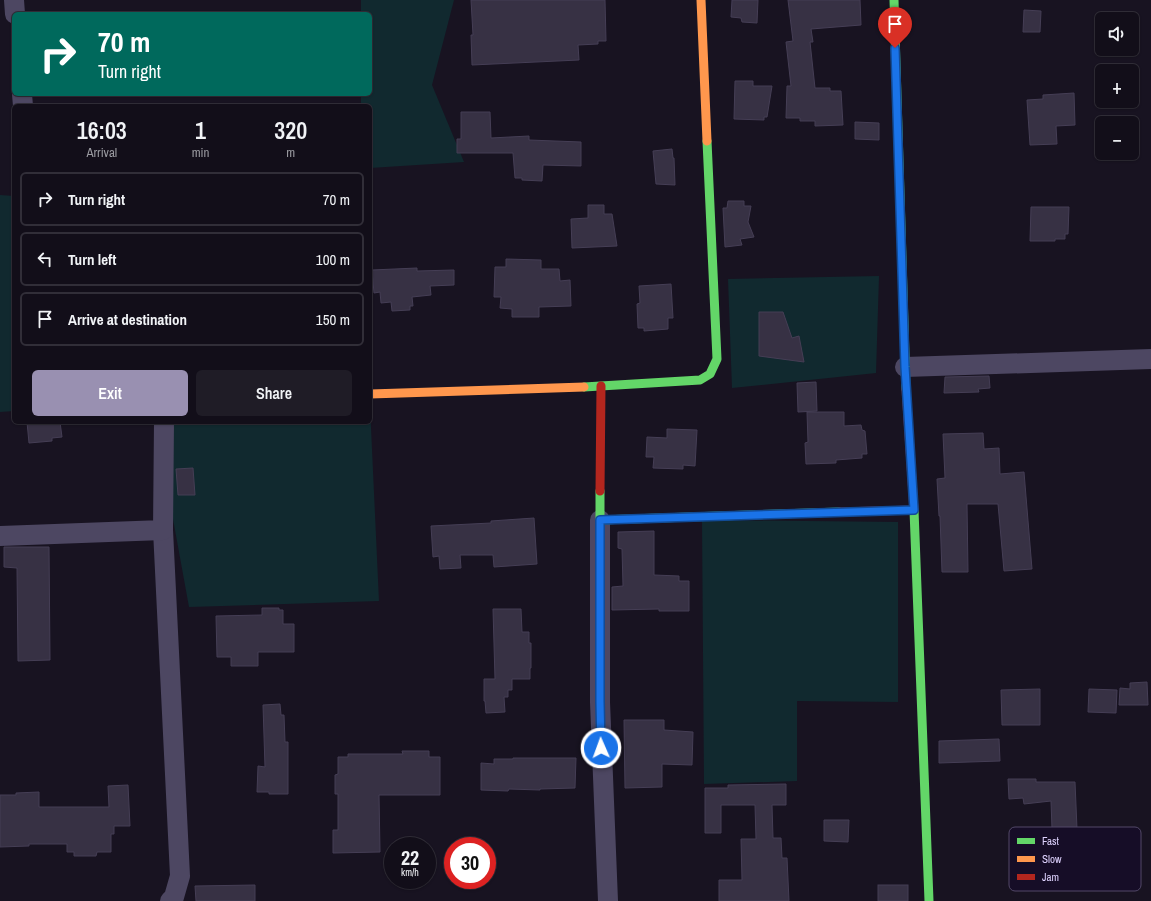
<!DOCTYPE html>
<meta charset="utf-8">
<style>
:root{--surface:#120e19;--page:#1f1c26;--text:#f1f3f6;--muted:#9c9ca2;--line:#312e38;--accent:#9990b1}
body{margin:0;font-family:"Archivo Narrow",sans-serif;background:var(--page);color:var(--text);height:100vh;display:flex;flex-direction:column;font-size:15px;white-space:nowrap}
*{box-sizing:border-box;margin:0}
p{font-size:13px;color:var(--muted)}
.icon{flex:none;width:22px;height:22px;fill:none;stroke:currentColor;stroke-width:2;stroke-linecap:round;stroke-linejoin:round}
.map{position:relative;flex:1;overflow:hidden}
.sheet{position:absolute;left:12px;top:104px;width:360px;height:320px;display:flex;flex-direction:column;background:var(--surface);border-radius:6px;box-shadow:0 1px 3px #0004,0 0 0 1px var(--line)}
.sheet>*{flex:none}
.guide{position:absolute;left:12px;top:12px;width:360px;height:84px;border-radius:6px;box-shadow:0 1px 3px #0004,0 0 0 1px var(--line);background:#00695c;color:#fff;overflow:hidden}
.fabs{position:absolute;left:1095px;top:12px;display:grid;gap:8px}
.fabs a{display:grid;place-items:center;width:44px;height:44px;border-radius:6px;background:var(--surface);box-shadow:0 1px 3px #0004,0 0 0 1px var(--line);font-size:20px}
.speed{position:absolute;left:384px;top:837px;display:flex;gap:8px;font-size:20px;font-weight:700;text-align:center}
.speed>*{display:grid;place-content:center;width:52px;height:52px;border-radius:50%;background:var(--surface);box-shadow:0 1px 3px #0004,0 0 0 1px var(--line);line-height:1}
.speed small{font-size:10px;font-weight:400}
.speed .limit{border:6px solid #d22;background:#fff;color:#111}
.pin{position:absolute;display:grid;place-items:center;width:34px;height:34px;color:#fff;margin:-41px -17px;border-radius:50% 50% 50% 0;rotate:-45deg;box-shadow:0 0 4px #0007}
.pin .icon{rotate:45deg}
.me{position:absolute;width:44px;margin:-22px;rotate:358deg;stroke-linejoin:round;filter:drop-shadow(0 0 3px #0008)}
.turn{display:flex;align-items:center;gap:14px;height:84px;padding:0 20px;font-size:18px}
.turn .icon{width:52px;height:52px;stroke-width:2.5}
.turn b{display:block;font-size:28px;line-height:34px}
.eta{display:flex;justify-content:space-evenly;align-items:center;height:68px;text-align:center}
.eta b{font-size:24px;font-weight:600;line-height:28px}
.button{display:flex;gap:8px;margin-top:auto;padding:8px 20px}
.button a{flex:1;height:46px;border-radius:6px;background:var(--accent);color:#fff;font-size:16px;font-weight:600;line-height:46px;text-align:center}
.button a+a{background:var(--page);color:var(--text)}
ul{padding:0;list-style:none}
li{display:flex;align-items:center;gap:12px;height:54px;margin:0 8px 6px;padding:0 12px;border:2px solid var(--line);border-radius:6px}
li div{flex:1}
li b{display:block;font-size:15px}
li em{font-style:normal}
.map>svg:first-child{display:block}
</style>
<div class="map">
<svg width="1151" height="901" viewBox="0 0 1151 901">
<rect width="100%" height="100%" fill="#181321"/>
<!-- green -->
<g fill="#11292f">
<polygon points="361,0 454,0 432,85 464,162 370,168 370,106 361,106 361,94 370,94 370,14 361,14"/>
<polygon points="0,195 14,196 14,411 0,412"/>
<polygon points="879,276 876,373 732,388 728,279"/>
<polygon points="370,406 379,601 189,607 171,508 173,422 370,422"/>
<polygon points="702,520 898,522 898,702 797,701 797,781 704,784"/>
</g>
<!-- building -->
<g fill="#373144" stroke="#453e55">
<polygon points="471,0 605,0 606,41 598,41 598,44 578,45 579,60 472,65 471,35 473,35"/>
<polygon points="732,0 758,0 757,23 742,22 741,18 731,17"/>
<polygon points="788,0 860,0 861,25 811,29 813,42 810,42 815,88 830,88 830,91 841,91 843,125 815,126 815,121 800,121 800,118 786,118 787,86 791,86 786,42 793,41"/>
<polygon points="1024,10 1041,11 1040,32 1023,32"/>
<polygon points="735,81 753,81 753,86 772,86 767,117 764,117 764,120 734,119"/>
<polygon points="1074,93 1075,125 1056,126 1057,144 1030,145 1027,100 1043,99 1043,95"/>
<polygon points="461,112 490,112 491,138 529,136 529,140 581,142 581,166 543,165 542,181 522,180 522,178 515,178 513,153 457,153 457,139 461,139"/>
<polygon points="855,122 879,123 879,140 855,139"/>
<polygon points="672,149 673,158 674,158 675,185 656,184 653,151"/>
<polygon points="728,201 744,201 744,206 751,206 748,222 754,237 740,239 742,245 725,247 723,208 727,208"/>
<polygon points="588,205 604,205 604,214 612,214 617,246 572,248 571,219 588,218"/>
<polygon points="1031,207 1069,207 1068,234 1065,234 1065,239 1055,239 1055,241 1030,241"/>
<polygon points="506,259 541,260 541,269 559,269 560,281 570,280 571,306 539,307 539,317 512,317 512,309 500,308 501,297 494,297 495,267 506,267"/>
<polygon points="417,268 417,271 454,270 454,285 430,286 431,295 412,297 413,306 410,306 410,310 392,311 391,302 381,303 380,292 374,293 372,270"/>
<polygon points="671,284 673,318 668,318 668,329 644,331 644,328 638,328 637,304 640,303 639,286"/>
<polygon points="759,312 783,312 792,338 799,336 804,362 759,356"/>
<polygon points="989,376 990,388 978,389 979,392 944,393 945,377"/>
<polygon points="816,382 817,411 798,412 797,383"/>
<polygon points="807,412 844,412 844,426 861,425 862,430 865,431 867,454 862,454 862,458 836,460 836,463 806,464 805,443 808,442"/>
<polygon points="27,422 60,422 62,437 52,438 52,441 29,443"/>
<polygon points="667,429 697,430 695,466 683,465 683,469 653,468 654,457 646,457 647,437 667,438"/>
<polygon points="983,433 984,449 999,448 1000,474 1024,472 1032,569 1004,571 998,504 967,504 968,572 942,572 940,516 939,516 937,479 945,478 943,434"/>
<polygon points="193,468 195,495 178,495 176,469"/>
<polygon points="534,518 537,564 494,567 493,555 460,555 461,568 440,569 439,556 433,557 431,526 491,523 491,521"/>
<polygon points="654,531 654,575 679,576 679,581 689,581 689,611 659,611 659,609 612,610 612,587 623,586 622,549 618,548 618,532"/>
<polygon points="4,547 49,547 50,660 18,661 17,568 4,567"/>
<polygon points="262,608 279,608 279,610 283,610 283,624 294,624 294,652 258,652 258,666 231,666 231,657 217,657 216,616 262,615"/>
<polygon points="493,609 521,609 522,632 529,632 529,643 531,643 531,668 530,668 530,679 512,679 512,690 508,690 508,697 504,697 505,712 486,713 485,701 484,701 484,679 495,679"/>
<polygon points="1147,682 1148,705 1119,705 1120,688 1130,689 1130,683"/>
<polygon points="1040,689 1040,725 1002,725 1001,690"/>
<polygon points="1089,689 1117,690 1116,713 1088,712"/>
<polygon points="280,704 281,715 284,715 285,742 288,742 288,794 269,794 269,792 257,792 258,766 265,767 263,705"/>
<polygon points="624,720 664,720 664,730 693,732 692,765 662,764 662,787 625,788"/>
<polygon points="999,739 1000,761 939,763 939,741"/>
<polygon points="402,751 429,751 429,757 440,757 440,795 379,795 380,852 333,853 333,830 338,830 338,794 335,794 335,775 338,774 338,757 348,757 348,754 403,754"/>
<polygon points="513,758 576,758 575,788 540,789 540,790 509,789 508,791 481,790 481,763 494,764 494,759 513,759"/>
<polygon points="1008,779 1036,779 1036,782 1075,782 1077,829 1052,829 1051,801 1024,804 1023,798 1009,799"/>
<polygon points="786,784 786,805 772,805 773,838 781,838 782,858 787,858 789,901 719,901 719,880 742,880 741,839 756,839 755,805 721,805 721,833 705,833 705,788 728,788 728,785"/>
<polygon points="128,785 130,826 114,826 114,834 111,834 111,852 97,852 96,856 74,856 74,852 67,852 67,844 29,844 29,846 0,847 0,795 16,795 16,793 39,792 39,807 109,807 108,786"/>
<polygon points="824,820 849,820 848,842 824,841"/>
<polygon points="255,885 255,901 196,901 195,886"/>
<rect x="878" y="885" width="30" height="16"/>
</g>
<g fill="none" stroke-linecap="round" stroke-linejoin="round">
<!-- street -->
<g stroke="#4d4762" stroke-width="20">
<polyline points="14,0 15,14"/>
<polyline points="22,94 23,106"/>
<polyline points="905,367 1151,359"/>
<polyline points="600,520 600,702 608,901"/>
<polyline points="163,530 180,876 174,897 170,901"/>
<polyline points="0,536 163,530 164,422"/>
</g>
<!-- fast -->
<g stroke="#63d668" stroke-width="9">
<polyline points="894,0 906,389"/>
<polyline points="584,387 700,380 710,374 717,359 707,141"/>
<polyline points="600,491 600,520 839,512"/>
<polyline points="914,510 929,901"/>
</g>
<!-- slow -->
<g stroke="#ff974d" stroke-width="9">
<polyline points="701,0 707,141"/>
<polyline points="370,394 584,387"/>
</g>
<!-- jam -->
<g stroke="#b3261e" stroke-width="9">
<polyline points="600,491 601,386"/>
<polyline points="839,512 914,510 906,389"/>
</g>
</g>
<g fill="none" stroke-linecap="round" stroke-linejoin="round">
<defs>
<polyline id="route" points="601,748 600,702 600,520 914,510 905,367 895,48"/>
</defs>
<!-- route casing -->
<use href="#route" stroke="#114b97" stroke-width="10"/>
<!-- route -->
<use href="#route" stroke="#1a73e8" stroke-width="7"/>
</g>
<!-- legend -->
<rect x="1009" y="827" width="132" height="64" rx="6" fill="#160d27" stroke="#524868" stroke-width="1"/>
<rect x="1017" y="838" width="18" height="6" fill="#63d668"/>
<rect x="1017" y="856" width="18" height="6" fill="#ff974d"/>
<rect x="1017" y="874" width="18" height="6" fill="#b3261e"/>
<g font-size="11" fill="#dfd3ff">
<text x="1042" y="845">Fast</text>
<text x="1042" y="863">Slow</text>
<text x="1042" y="881">Jam</text>
</g>
</svg>
<div class="fabs">
<a><svg class="icon" aria-label="sound" viewBox="0 0 24 24"><path d="M4 9h4l5-4v14l-5-4H4zM17 9q2 3 0 6"/></svg></a>
<a>+</a>
<a>−</a>
</div>
<div class="speed"><div>22<small>km/h</small></div><div class="limit">30</div></div>
<div class="pin" style="left:895px;top:48px;background:#d93025"><svg class="icon" aria-label="arrive" viewBox="0 0 24 24"><path d="M6 21V4h12l-3 4 3 4H6"/></svg></div>
<svg class="me" style="left:601px;top:748px" viewBox="-20 -20 40 40"><circle r="17" fill="#1a73e8" stroke="#fff" stroke-width="3"/><path d="M0-11L8 9 0 5-8 9z" fill="#fff"/></svg>
<div class="guide">
<div class="turn"><svg class="icon" aria-label="right" viewBox="0 0 24 24"><path d="M7 20v-9h11M14 6l5 5-5 5"/></svg><div><b>70 m</b>Turn right</div></div>
</div>
<section class="sheet">
<div class="eta">
<div><b>16:03</b><p>Arrival</p></div>
<div><b>1</b><p>min</p></div>
<div><b>320</b><p>m</p></div>
</div>
<ul>
<li><svg class="icon" aria-label="right" viewBox="0 0 24 24"><path d="M7 20v-9h11M14 6l5 5-5 5"/></svg><div><b>Turn right</b></div><em>70 m</em></li>
<li><svg class="icon" aria-label="left" viewBox="0 0 24 24"><path d="M17 20v-9H6M10 6l-5 5 5 5"/></svg><div><b>Turn left</b></div><em>100 m</em></li>
<li><svg class="icon" aria-label="arrive" viewBox="0 0 24 24"><path d="M6 21V4h12l-3 4 3 4H6"/></svg><div><b>Arrive at destination</b></div><em>150 m</em></li>
</ul>
<div class="button"><a>Exit</a><a>Share</a></div>
</section>
</div>
